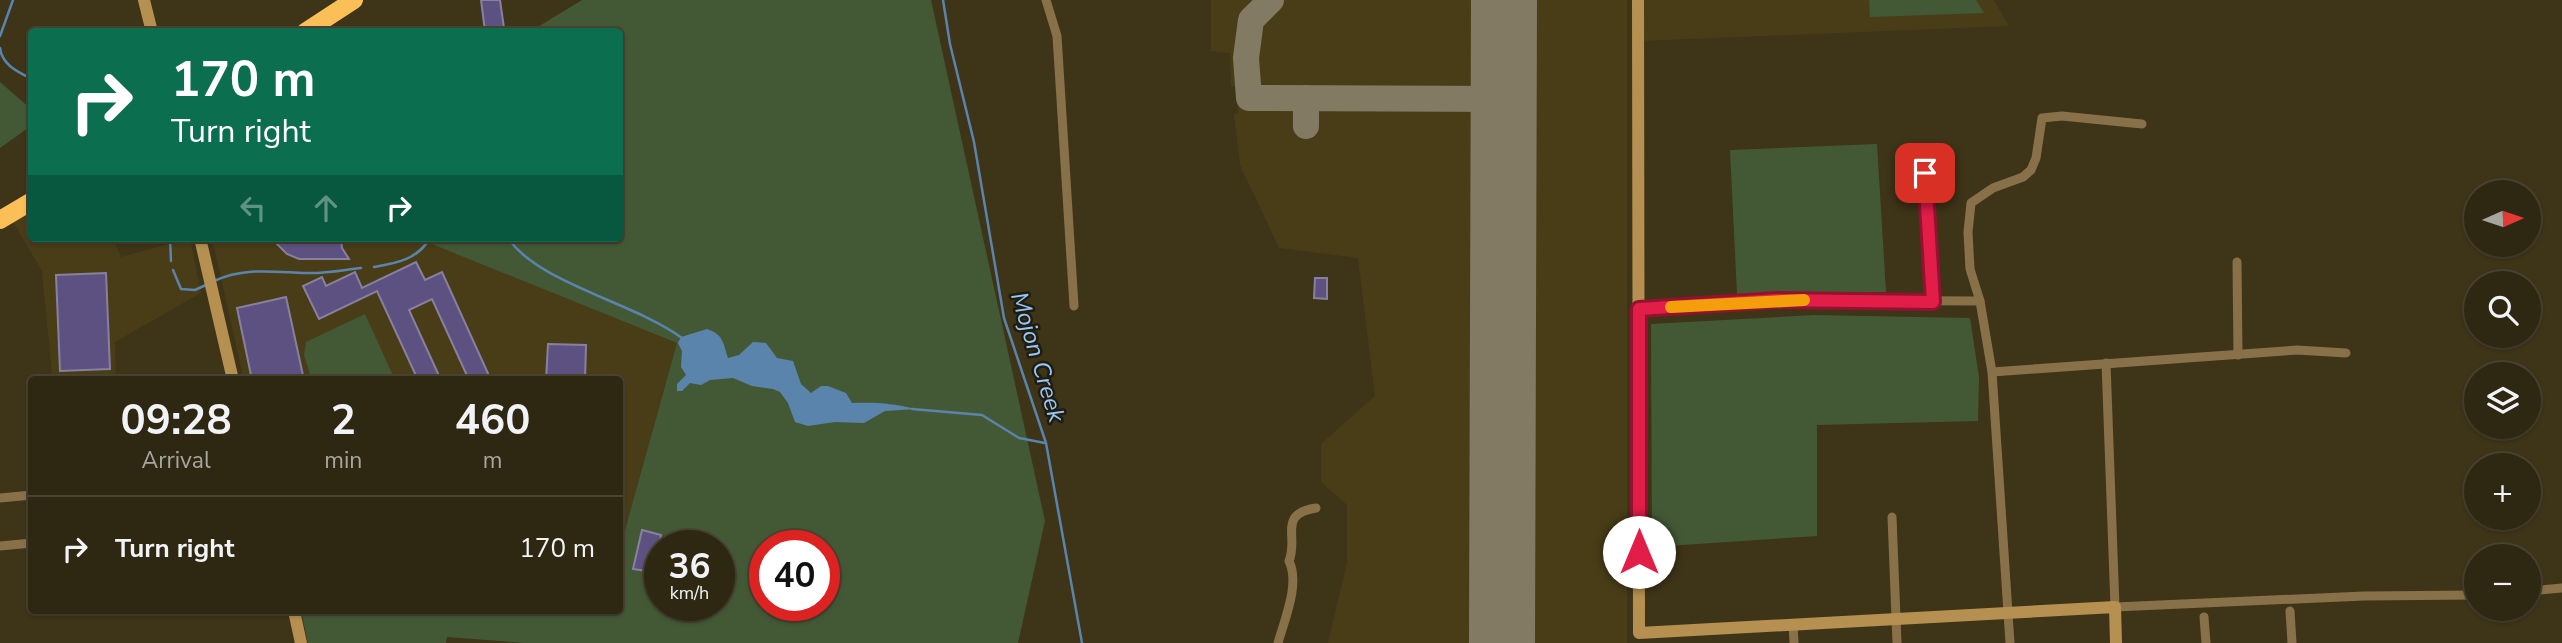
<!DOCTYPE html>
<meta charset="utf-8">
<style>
:root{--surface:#2e2712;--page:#362f1b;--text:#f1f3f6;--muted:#a7a59f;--line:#494432}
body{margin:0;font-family:"Nunito Sans",sans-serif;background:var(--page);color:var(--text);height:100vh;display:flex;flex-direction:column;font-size:26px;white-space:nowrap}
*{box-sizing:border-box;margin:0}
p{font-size:23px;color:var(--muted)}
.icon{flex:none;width:38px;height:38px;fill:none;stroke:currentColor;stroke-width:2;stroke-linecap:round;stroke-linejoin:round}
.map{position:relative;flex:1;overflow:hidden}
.side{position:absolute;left:28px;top:376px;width:595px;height:238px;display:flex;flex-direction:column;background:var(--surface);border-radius:7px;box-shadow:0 2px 5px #0004,0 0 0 2px var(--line)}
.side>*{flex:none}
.hud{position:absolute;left:28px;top:28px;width:595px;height:214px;border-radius:7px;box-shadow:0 2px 5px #0004,0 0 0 2px var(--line);background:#0b6e4f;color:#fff;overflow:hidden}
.needle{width:46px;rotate:87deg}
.controls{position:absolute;left:2464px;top:180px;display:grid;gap:14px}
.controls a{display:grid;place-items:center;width:77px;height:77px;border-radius:50%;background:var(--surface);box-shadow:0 2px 5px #0004,0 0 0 2px var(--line);font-size:35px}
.speed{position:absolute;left:644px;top:530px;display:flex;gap:14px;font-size:35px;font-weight:700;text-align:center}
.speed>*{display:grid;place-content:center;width:91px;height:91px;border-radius:50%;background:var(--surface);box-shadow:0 2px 5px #0004,0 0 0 2px var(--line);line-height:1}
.speed small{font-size:18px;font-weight:400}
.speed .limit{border:10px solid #d22;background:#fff;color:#111}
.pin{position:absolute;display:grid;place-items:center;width:60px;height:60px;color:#fff;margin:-30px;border-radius:14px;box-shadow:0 4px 10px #0006}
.me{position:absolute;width:77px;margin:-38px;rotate:0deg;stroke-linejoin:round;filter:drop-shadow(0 0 5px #0008)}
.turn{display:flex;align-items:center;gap:24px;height:147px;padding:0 28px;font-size:32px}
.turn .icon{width:91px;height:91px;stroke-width:2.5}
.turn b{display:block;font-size:49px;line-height:60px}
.lanes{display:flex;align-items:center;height:66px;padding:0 28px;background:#0003;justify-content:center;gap:35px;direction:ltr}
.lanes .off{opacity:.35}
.eta{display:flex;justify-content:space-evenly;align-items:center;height:119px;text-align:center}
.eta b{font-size:42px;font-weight:700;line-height:49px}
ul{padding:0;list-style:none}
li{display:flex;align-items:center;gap:21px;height:105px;padding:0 28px;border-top:2px solid var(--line)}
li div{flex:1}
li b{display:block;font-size:26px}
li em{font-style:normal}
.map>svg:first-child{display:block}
</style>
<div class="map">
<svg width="2562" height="643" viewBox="0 0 2562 643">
<rect width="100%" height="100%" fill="#3e3418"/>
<!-- built -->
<g fill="#493d18">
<polygon points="1211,0 1627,0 1627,643 1328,643 1347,562 1347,505 1321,482 1321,444 1375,396 1358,258 1279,248 1240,165 1234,114 1238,114 1238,86 1231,86 1230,53 1211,51"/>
<polygon points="1641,0 1994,0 2009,26 1641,41"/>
<polygon points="31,212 32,238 113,238 121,257 190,238 201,293 115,342 116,380 55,380 52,375 42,271 13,222"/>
<polygon points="212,238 430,238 434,245 677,343 620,548 620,380 244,380"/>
</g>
<!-- green -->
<g fill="#435936" fill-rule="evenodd">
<path d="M582 0H931L1045 521 1018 643H525L447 637 446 643H308L301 611H620V548L677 343 434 245 430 238H620V32L531 31ZM660 546H719V606H660ZM765 546H824V606H765Z"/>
<polygon points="1869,0 1976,0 1984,13 1870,17"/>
<polygon points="0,82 32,110 31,126 0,148"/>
<polygon points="1877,144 1886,292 1737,294 1730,150"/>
<polygon points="365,314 395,380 312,380 304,355 306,342"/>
<polygon points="1814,315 1970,318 1979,377 1978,421 1817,425 1817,536 1652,547 1651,324"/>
</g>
<!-- water -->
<path fill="#5b84ad" d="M707 329C724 335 723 343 728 358L739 355 753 342 766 343 777 358 793 361 801 384 811 393 821 386H828L846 393 852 403C876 402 891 403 916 409L885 411 864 423 835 422 808 426 795 422 788 403 780 392 773 389 752 386 733 378 710 380 701 385 690 383 682 391H677V384L686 375 681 367 682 351 678 343 681 337Z"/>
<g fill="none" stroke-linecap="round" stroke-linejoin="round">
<!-- stream -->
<g stroke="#5b84ad" stroke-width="2.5">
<polyline points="943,0 950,44 974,142 1004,318 1046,443 1082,643"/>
<polyline points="0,36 13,0"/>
<path d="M0 48C2 65 18 72 32 79"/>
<polyline points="170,238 171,261"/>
<path d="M508 238C538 283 635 303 682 338"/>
<path d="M374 267C397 263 417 260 430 238"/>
<polyline points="173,270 181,289 195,290 208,284"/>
<path d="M214 281C245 267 273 272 306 273 324 274 343 270 361 268"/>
<polyline points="912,409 982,415 1019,438 1045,443"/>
</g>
<!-- taxiway -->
<g stroke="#837a64" stroke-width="26">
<polyline points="1271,0 1251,20 1246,58 1249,98 1504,99"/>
<polyline points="1306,126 1306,98"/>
</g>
<!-- runway -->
<polyline stroke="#837a64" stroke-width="66" points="1502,643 1504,0"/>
</g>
<!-- building -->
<g fill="#5d5181" stroke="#87819f" stroke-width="2">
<polygon points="481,0 500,0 504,28 485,31"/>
<polygon points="271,238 341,238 342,248 349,259 299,259 287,254"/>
<polygon points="416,262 425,280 442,272 491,380 469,380 432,299 409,310 441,380 418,380 377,291 319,319 303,286 322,277 326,286 355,272 362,288"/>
<polygon points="106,273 110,369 60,371 56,275"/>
<polygon points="1315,278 1327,278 1327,299 1314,298"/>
<polygon points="286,297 304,380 252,380 237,308"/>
<polygon points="548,344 586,345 585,380 546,380"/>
<polygon points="642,530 661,535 653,572 633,569"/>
</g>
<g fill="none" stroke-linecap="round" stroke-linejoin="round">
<!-- street -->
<g stroke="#887049" stroke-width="9">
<polyline points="1046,0 1057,36 1074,306"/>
<polyline points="1925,173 1933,302"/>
<polyline points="2237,262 2238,355"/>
<polyline points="1639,309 1777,300 1980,301"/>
<polyline points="2106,363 2115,607 2364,596 2476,595"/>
<polyline points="1992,372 2297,350 2346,353"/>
<polyline points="0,498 32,495"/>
<polyline points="1892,517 1897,643"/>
<polyline points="0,546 32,543"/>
<polyline points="2529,591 2562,588"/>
<polyline points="2290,611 2292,643"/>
<polyline points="2204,617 2206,643"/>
<polyline points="1793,624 1794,643"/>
<path d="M1278 643C1285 618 1300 584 1289 561 1299 537 1277 514 1316 508"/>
<polyline points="2010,643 1992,372 1980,301 1970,269 1968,232 1971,203 1993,188 2023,177 2031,170 2036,158 2042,118 2062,116 2142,124"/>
</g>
<!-- secondary -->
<g stroke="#b69050" stroke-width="12">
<polyline points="144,0 152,32"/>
<polyline points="1638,0 1639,633 2115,607 2116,643"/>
<polyline points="200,238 233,380"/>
<polyline points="294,611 301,643"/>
</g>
<!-- highway -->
<g stroke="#fabf56" stroke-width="18">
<polyline points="305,32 354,0"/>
<polyline points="0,220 32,201"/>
</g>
</g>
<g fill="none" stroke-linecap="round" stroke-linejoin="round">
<defs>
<polyline id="route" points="1639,552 1639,309 1777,300 1933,302 1925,173"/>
</defs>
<!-- route casing -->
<use href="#route" stroke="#92132f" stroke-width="18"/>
<!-- route -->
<use href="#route" stroke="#e11d48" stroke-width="12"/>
<!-- slow -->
<polyline stroke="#f59e0b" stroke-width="12" points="1671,307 1804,300"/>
</g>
<g text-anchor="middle" stroke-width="5" stroke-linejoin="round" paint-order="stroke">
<!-- water labels -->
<g font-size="24" font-style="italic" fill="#96c7f8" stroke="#211c10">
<text transform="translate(1038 357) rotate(73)" y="8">Mojon Creek</text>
</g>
</g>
</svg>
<div class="controls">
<a><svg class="needle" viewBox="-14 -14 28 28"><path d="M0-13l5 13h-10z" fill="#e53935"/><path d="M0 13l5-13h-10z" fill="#a7a59f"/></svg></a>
<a><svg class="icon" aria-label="search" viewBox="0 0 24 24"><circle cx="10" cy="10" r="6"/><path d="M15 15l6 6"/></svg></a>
<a><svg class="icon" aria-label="layers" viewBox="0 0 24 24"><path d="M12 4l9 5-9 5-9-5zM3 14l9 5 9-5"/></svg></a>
<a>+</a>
<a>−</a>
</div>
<div class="speed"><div>36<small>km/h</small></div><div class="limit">40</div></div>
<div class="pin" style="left:1925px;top:173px;background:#d93025"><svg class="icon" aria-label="arrive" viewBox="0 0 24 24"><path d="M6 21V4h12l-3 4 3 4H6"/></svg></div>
<svg class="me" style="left:1639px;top:552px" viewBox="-20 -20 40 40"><circle r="19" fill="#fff"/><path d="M0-13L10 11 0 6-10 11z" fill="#e11d48"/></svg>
<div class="hud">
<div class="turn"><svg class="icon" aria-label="right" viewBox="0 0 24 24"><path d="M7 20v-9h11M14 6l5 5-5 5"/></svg><div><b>170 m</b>Turn right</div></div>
<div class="lanes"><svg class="icon off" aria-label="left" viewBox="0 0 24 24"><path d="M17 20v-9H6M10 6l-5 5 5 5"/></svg><svg class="icon off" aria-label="ahead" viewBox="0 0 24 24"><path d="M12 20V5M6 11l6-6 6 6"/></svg><svg class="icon" aria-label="right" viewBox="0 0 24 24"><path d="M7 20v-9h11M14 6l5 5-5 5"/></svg></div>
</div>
<section class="side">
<div class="eta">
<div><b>09:28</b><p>Arrival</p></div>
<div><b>2</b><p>min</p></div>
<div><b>460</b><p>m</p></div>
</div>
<ul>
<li><svg class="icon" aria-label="right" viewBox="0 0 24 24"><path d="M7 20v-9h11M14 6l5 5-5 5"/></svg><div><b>Turn right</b></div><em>170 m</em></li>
</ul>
</section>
</div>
